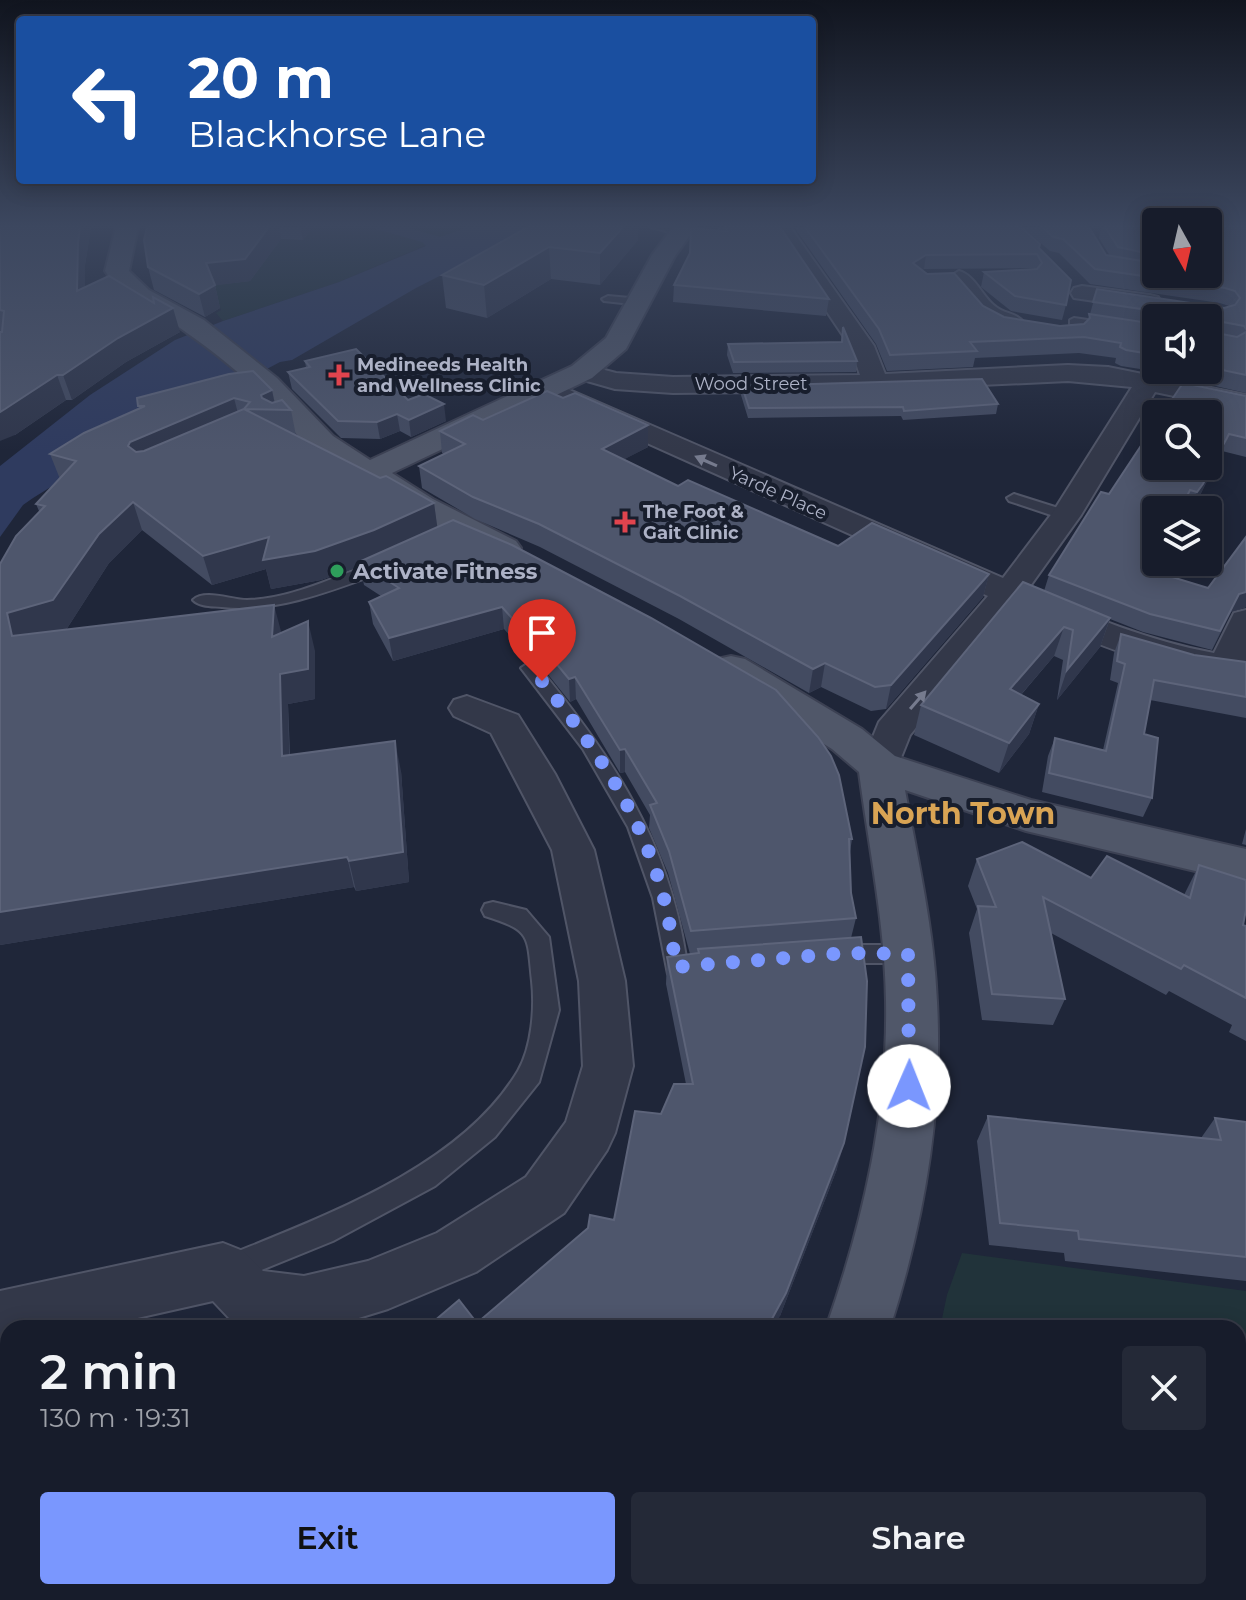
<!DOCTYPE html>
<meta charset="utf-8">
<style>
:root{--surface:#171c2b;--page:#242937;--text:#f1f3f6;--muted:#9ea1a9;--line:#363a47;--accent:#7a97fe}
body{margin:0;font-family:Montserrat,sans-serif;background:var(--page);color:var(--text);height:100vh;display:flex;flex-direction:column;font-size:30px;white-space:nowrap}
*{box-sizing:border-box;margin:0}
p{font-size:26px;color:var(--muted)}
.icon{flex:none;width:44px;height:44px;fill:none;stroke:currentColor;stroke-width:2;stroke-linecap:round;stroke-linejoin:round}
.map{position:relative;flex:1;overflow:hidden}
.details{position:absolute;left:0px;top:1320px;width:1246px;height:280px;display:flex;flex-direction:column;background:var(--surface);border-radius:24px 24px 0 0;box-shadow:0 4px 20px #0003,0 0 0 2px var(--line)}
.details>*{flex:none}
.banner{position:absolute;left:16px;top:16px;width:800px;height:168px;border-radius:8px;box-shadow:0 4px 20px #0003,0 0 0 2px var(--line);background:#1a4fa0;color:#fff;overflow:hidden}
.needle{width:52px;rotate:172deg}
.fabs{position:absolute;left:1142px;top:208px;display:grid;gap:16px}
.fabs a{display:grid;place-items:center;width:80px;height:80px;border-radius:8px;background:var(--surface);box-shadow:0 4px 20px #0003,0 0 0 2px var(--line);font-size:40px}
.pin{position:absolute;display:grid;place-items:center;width:68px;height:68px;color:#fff;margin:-82px -34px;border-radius:50% 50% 50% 0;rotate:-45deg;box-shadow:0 0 8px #0007}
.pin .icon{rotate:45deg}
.me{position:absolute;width:88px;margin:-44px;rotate:1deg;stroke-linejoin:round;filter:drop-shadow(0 0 6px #0008)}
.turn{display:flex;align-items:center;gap:28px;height:168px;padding:0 40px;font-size:36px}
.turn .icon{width:104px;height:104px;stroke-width:2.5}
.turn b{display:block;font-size:56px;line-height:68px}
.round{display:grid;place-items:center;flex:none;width:84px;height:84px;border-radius:8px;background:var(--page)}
.summary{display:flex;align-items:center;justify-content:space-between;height:136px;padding:0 40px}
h1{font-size:48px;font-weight:600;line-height:60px}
.action{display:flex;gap:16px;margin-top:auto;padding:16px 40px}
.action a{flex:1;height:92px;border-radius:8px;background:var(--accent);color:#111;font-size:32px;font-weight:600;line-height:92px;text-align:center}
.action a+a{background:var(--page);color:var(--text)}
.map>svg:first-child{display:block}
</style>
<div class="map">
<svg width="1246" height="1600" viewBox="0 0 1246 1600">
<rect width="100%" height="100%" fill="#1f2639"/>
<!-- green -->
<g fill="#21333a">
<polygon points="290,227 468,227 339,282 223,321 216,313 221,310 214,292 195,287"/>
<polygon points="962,1253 1246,1291 1246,1600 825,1600 830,1592 1238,1592 1238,1328 940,1328 947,1295"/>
</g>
<!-- water -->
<polygon fill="#2f3b5f" points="369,227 407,227 440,237 468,227 536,227 416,288 292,360 280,362 91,462 33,498 23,505 0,537 0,466 90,395 175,340 223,321 339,282 426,246 422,242"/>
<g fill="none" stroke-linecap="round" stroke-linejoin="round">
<defs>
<g id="service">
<polygon points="651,227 672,227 686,232 681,235"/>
<polygon points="608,296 641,299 647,302 641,305 604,301 602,299"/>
<polygon points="1074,318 1156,330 1156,338 1070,324 1070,320"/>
<polygon points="1014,494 1071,512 1074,515 1066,520 1009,501 1007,498"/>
<path d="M387 560 395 565 393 568C338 588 281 613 222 607 212 606 200 607 193 600 205 589 231 600 247 600 296 599 341 572 387 560Z"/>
<path d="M530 662 536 664C611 755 668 839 686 957L697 959 700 966 697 973 676 976 668 974 653 898 628 827 583 749 521 668Z"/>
<path d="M493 902 526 910 549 937 559 1010 539 1082 495 1137 435 1186 333 1241 227 1284 217 1280 213 1270 217 1260C318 1218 459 1170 518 1071 532 1047 535 1008 532 981 527 935 532 931 485 916L482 910 485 904Z"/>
<polygon points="837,945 908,945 916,948 919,954 916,960 908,963 837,963 829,960 826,954 829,948"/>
</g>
<g id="minor">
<path d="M770 227H790L874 346 885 374 1068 365 1108 367 1246 395V411L1155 392 1081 515 1028 589C1088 616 1149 641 1214 653L1234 613 1246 610V677C1169 677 1083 639 1014 608L910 735 894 775 880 779 866 775 861 766 879 722 988 596 540 395 536 390 540 385H558L1003 578 1053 512 1132 387 1068 381 852 391 673 393 615 389 573 377 569 372 573 367 582 364 616 373 673 377 860 375 850 346Z"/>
<path d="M959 271C976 276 982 297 996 307 1005 314 1017 313 1024 323L1020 328C988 336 964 301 948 278Z"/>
<polygon points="1082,286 1150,295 1158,297 1161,302 1158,307 1150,309 1074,298 1071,293 1074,288"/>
<polygon points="467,696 518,715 555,774 594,850 625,981 633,1066 615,1133 607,1150 564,1213 476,1272 388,1309 326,1328 260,1328 229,1318 213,1301 93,1328 8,1328 8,1347 0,1349 0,1291 223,1243 243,1251 263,1271 304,1276 368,1261 437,1233 526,1177 566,1122 583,1066 579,981 552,850 491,733 454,716 449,708 454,700"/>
</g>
<g id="primary">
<path d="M116 227H138L129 271 149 290 204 320 277 378 333 436 370 460 572 366 606 338 652 255 673 227H696L675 256 626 349 592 378 392 473 433 499 516 541 521 548 516 555 504 558 492 555C430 524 367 492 313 449 292 433 277 410 258 391 237 370 211 350 187 333 158 311 125 303 105 271Z"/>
<path d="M731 656 745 659 862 729 895 756 1031 800 1246 849V883L1026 831 905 790C918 860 934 931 937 1002 943 1114 924 1222 890 1328H826C863 1222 888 1114 886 1001 885 924 869 848 859 772L832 749 717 677 712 668 717 659Z"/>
<polygon points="654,1592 732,1592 729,1600 651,1600"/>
</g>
</defs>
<!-- service casing -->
<use href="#service" stroke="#505567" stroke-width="4"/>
<!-- minor casing -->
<use href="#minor" stroke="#505567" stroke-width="4"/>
<!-- primary casing -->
<use href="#primary" stroke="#3c4153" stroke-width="4"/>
<!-- service -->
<use href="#service" fill="#333849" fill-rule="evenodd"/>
<!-- minor -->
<use href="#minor" fill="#333849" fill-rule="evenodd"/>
<!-- primary -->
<use href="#primary" fill="#505769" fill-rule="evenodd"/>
</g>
<!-- wall -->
<g fill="#434b61" fill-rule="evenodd">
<polygon points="0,227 91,227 85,265 85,288 180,332 126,362 72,400 66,400 15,435 2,332 0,331"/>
<polygon points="147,227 313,227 303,240 281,239 250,281 215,285 220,308 205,317 154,290 148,267"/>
<polygon points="528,227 638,240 600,285 551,279 487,318 446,308 442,275"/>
<polygon points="718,227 780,227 829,299 826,316 673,302 674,285 718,230"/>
<path d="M794 227H1021L1039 248 1066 305 1062 320 1011 311 981 287 984 272 1034 269V268L924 269 922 270 983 306 1004 317 1060 326 1084 324 1087 321 1090 314 1097 289 1224 308 1229 306 1220 303 1090 284 1059 253 1050 251 1022 227H1089L1106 255 1110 256 1099 238 1101 227H1156V274H1208L1246 227V393L1189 380 1191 377 1121 366 1115 363 1116 358 1079 353 975 358 973 367 887 371 876 344ZM1156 318H1208V370H1156Z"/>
<polygon points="843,327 857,361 856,372 733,373 727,355 728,344 841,342"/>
<polygon points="305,361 408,400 446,421 411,437 400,431 380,439 341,438 292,389 288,372 306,368"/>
<polygon points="229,374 275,402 291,410 296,436 380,478 434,503 437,527 852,839 850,852 851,893 856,918 851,938 837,1169 780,1316 477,1323 614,1220 661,1114 686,1084 666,984 667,957 690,954 668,873 649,828 650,815 625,772 620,773 576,699 570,702 538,662 531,659 504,629 393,661 373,624 369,602 381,596 364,585 360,566 321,580 271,589 266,569 212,585 142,530 109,563 66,630 282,633 315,651 315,699 288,704 290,755 401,771 409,882 356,891 354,887 0,945 39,511 36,504 60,479 50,454 139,409 137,398"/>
<polygon points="742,386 998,404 996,414 903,420 901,416 748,418 741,395"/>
<polygon points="1246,396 1246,457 1222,451 1197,501 1191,509 1184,507 1182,510 1156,510 1151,571 1246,607 1231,612 1212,650 1143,632 1110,619 1100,647 1057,700 1063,660 1054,656 1021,695 1039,704 1029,734 999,773 914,735 921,705 1044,591 1049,575 1109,494"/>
<polygon points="563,398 648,425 648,447 624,459 678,486 838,546 989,574 983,597 886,709 871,711 821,687 809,693 679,619 540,547 475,519 422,488 419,466 444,454 442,453 440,431"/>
<polygon points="1121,634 1194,655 1246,662 1246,718 1150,700 1144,734 1152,798 1143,817 1042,792 1048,756 1055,738 1103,750 1118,683 1110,680 1114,653"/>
<polygon points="1246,829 1246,845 1242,844"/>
<polygon points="977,859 1091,878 1184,895 1199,865 1243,925 1246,926 1246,1041 1229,1032 1232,1025 1169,991 1166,995 1051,933 1065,999 1053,1025 982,1020 969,933 977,909 968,886"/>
<polygon points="988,1116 1201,1138 1215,1118 1246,1122 1246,1281 1065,1261 1064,1253 989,1245 977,1141"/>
</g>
<!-- shaded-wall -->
<g fill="#30374c">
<polygon points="80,227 91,227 85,265 85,314 77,291 78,243"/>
<polygon points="269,227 279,227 281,239 250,281 211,286 206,263"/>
<polygon points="300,227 313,227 303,240"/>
<polygon points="623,227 638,227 638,240 600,285 600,253"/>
<polygon points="549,247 551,279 487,318 484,285"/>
<polygon points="926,255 924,269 910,278 913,263"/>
<polygon points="215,285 220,308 205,317 199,294"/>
<polygon points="173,308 180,332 126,362 72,400 63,375 118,338"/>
<polygon points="57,375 66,400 15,435 0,441 0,412"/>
<polygon points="272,390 276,409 264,409 261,395"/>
<polygon points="234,398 241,425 137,474 128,446 130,442"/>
<polygon points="444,404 446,421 411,437 409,420"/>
<polygon points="397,414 400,431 380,439 377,422"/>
<polygon points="648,425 648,447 602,471 602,449"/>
<polygon points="1229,434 1222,451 1197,501 1191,509 1197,492"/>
<polygon points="133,502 142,530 109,563 66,630 12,636 7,613 99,534"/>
<polygon points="434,503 438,532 359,562 360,566 321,580 271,589 266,569 212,585 203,556 269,537"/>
<polygon points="989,574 983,597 886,709 891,685"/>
<polygon points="1246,592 1246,607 1231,612 1212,650 1239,594"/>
<polygon points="274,605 282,635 272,637"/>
<polygon points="502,607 504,629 393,661 389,638"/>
<polygon points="1110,618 1100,647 1057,700 1067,670"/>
<polygon points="308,621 315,651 315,699 288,704 290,786 282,756 280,674"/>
<polygon points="1064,627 1054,656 1000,719 1010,689"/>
<polygon points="825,663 821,687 809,693 813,669"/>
<polygon points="575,677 576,699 570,702 569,679"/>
<polygon points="1039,704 1029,734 999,773 1009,743"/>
<polygon points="395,741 401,771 409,882 356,891 349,861"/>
<polygon points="625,749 625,772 620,773 620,750"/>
<polygon points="347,857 354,887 0,945 0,912"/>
<polygon points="844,1143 837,1169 780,1316 774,1328 767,1328"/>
<polygon points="8,1416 8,1458 0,1464 0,1423"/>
<polygon points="8,1561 8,1592 24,1592 18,1600 0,1600 0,1571"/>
<polygon points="107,1592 119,1592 124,1600 112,1600"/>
<polygon points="534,1592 553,1592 545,1600 526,1600"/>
<polygon points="555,1592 563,1592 557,1599"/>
</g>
<!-- building -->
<g fill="#4e566c" stroke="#5d647a" stroke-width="2" fill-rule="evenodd">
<polygon points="0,227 80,227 78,243 77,291 109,276 154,303 153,297 173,308 118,338 63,375 57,375 5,409 0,412 0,332 2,332 4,311 0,310"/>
<polygon points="147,227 269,227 245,259 206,263 215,285 199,294 148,267 144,240"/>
<polygon points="528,227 623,227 600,253 549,247 484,285 442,275"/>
<polygon points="725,227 780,227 829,299 674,285 690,253 691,228 727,231"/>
<polygon points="805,227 1021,227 1040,244 1039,248 1071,280 1066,305 1015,296 984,272 1037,269 1042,263 1037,254 926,255 913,263 927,274 954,273 983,306 1004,317 1060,326 1084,324 1090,318 1089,314 1156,324 1156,355 1126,350 1120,347 1121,343 1084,337 970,342 977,351 890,355 879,329"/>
<polygon points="1042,227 1089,227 1106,255 1142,261 1141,252 1118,247 1105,227 1156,227 1156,256 1151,260 1156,265 1156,274 1208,274 1208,227 1246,227 1246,329 1244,326 1212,320 1211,332 1237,337 1246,332 1246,375 1208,367 1208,318 1162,318 1161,312 1093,302 1097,289 1224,308 1235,305 1240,298 1235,291 1225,288 1095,269 1063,239 1053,237"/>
<polygon points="843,327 857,361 734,362 728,344 842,342"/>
<polygon points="356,349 408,400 424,394 444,404 409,420 397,414 377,422 338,421 288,372 310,367 305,361"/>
<path d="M253 371 272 390 261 395 262 398 272 403 282 400 291 410 244 409 380 478 386 476 434 503 374 530 315 551 263 560 269 537 203 556 133 502 99 534 53 600 7 613 12 636 274 605 272 637 308 621V669L280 674 282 756 395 741 403 852 349 861 347 857 0 912V564L16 536 45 506 36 504 76 461 50 454 84 433 145 406H138L137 398 229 374ZM234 398 250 402 244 409 144 451 136 452 128 446 130 442Z"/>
<polygon points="982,379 998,404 904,411 903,407 749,408 742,386"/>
<polygon points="1183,383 1246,396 1246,438 1229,434 1203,484 1197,492 1190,490 1180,510 1156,510 1156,557 1149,570 1208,588 1246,537 1246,592 1239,594 1220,631 1150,614 1049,575 1101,492 1109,494 1156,423 1156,466 1208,466 1208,414 1162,414"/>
<polygon points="547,391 563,398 575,393 648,425 602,449 678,486 688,480 838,546 872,523 989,574 891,685 875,687 825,663 813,669 680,596 539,524 473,497 419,466 465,444 440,431 473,415 483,420"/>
<polygon points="453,520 512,545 651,618 776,690 818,737 831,756 839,775 852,839 849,839 851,893 856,918 691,931 669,851 650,805 657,803 625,749 620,750 575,677 569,679 537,640 529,637 502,607 389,638 369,602 399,588 359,562"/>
<polygon points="1023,582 1110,618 1067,670 1073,630 1064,627 1010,689 1039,704 1009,743 921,705"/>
<polygon points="1121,634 1194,655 1246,662 1246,697 1154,680 1144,734 1158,738 1152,798 1049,773 1055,738 1106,751 1125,664 1117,661"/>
<polygon points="1022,842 1091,878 1107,856 1190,898 1199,865 1246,880 1246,910 1243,925 1246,926 1246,998 1184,965 1181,969 1043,897 1065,999 992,994 978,906 996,907 977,859"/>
<polygon points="861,937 867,981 865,1047 844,1143 786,1293 767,1328 426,1328 459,1300 477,1323 588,1228 590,1215 614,1220 635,1111 661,1114 674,1084 693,1084 667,957 699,953 698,949"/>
<polygon points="988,1116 1221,1140 1215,1118 1246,1122 1246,1257 1079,1239 1078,1231 1000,1223"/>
<polygon points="80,1325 80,1328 62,1328"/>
<polygon points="8,1338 8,1416 0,1423 0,1339"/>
<polygon points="8,1484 8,1561 0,1571 0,1495"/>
<polygon points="53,1592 107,1592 112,1600 45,1600"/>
<polygon points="224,1592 534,1592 526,1600 229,1600"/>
</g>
<!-- one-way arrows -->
<defs><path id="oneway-solid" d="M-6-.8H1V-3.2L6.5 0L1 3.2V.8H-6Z" transform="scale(2)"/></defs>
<g fill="#767b8e">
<use href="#oneway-solid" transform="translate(706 461) rotate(-156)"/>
<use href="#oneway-solid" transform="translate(918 700) rotate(-49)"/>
</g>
<!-- sky -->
<linearGradient id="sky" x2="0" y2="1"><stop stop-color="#11151f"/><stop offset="0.5" stop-color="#3c475f"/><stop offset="1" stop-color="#3c475f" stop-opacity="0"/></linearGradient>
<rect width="1246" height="451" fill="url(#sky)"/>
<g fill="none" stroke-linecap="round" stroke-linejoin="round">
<!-- route -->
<path stroke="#7a97fe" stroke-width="14" stroke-dasharray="0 25.2" d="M542 681C592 743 639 810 661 888 669 914 672 941 676 967L845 953 908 954 909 1086"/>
</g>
<!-- markers -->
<g fill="#e0444e" stroke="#181e2d" stroke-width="3">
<path d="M335 363h8v8h8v8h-8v8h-8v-8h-8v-8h8z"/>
<path d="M621 510h8v8h8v8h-8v8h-8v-8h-8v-8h8z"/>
</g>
<circle fill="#2e9e5b" stroke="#181e2d" stroke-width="3" cx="337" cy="571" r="8"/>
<g text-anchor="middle" stroke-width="8" stroke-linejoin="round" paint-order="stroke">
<!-- far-poi labels -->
<g font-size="18" font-weight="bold" fill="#adb2c6" stroke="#181e2d" text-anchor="start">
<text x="357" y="371">Medineeds Health<tspan x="357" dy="21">and Wellness Clinic</tspan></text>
<text x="643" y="518">The Foot &amp;<tspan x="643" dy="21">Gait Clinic</tspan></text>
</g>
<!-- far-street labels -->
<g font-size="18" fill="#adb2c6" stroke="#181e2d">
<text x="751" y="390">Wood Street</text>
<text transform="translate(778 493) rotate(24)" y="6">Yarde Place</text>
</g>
<!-- poi labels -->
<g font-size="22" font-weight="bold" fill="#adb2c6" stroke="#181e2d" text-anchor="start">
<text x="353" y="579">Activate Fitness</text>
</g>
<!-- district labels -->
<g font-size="30" font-weight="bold" fill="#d9a454" stroke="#181e2d">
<text x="963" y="824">North Town</text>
</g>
</g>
</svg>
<div class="fabs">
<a><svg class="needle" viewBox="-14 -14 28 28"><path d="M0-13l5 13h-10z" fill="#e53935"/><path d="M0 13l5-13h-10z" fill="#9ea1a9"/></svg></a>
<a><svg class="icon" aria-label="sound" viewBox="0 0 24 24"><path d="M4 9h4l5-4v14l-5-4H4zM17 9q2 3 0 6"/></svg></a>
<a><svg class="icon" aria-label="search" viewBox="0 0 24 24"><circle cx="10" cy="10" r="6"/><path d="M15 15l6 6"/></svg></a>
<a><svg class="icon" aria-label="layers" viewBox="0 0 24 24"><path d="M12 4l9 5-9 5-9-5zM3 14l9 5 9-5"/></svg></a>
</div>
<div class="pin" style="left:542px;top:681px;background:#d93025"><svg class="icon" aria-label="arrive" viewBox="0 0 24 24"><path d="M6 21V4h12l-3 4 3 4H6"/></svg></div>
<svg class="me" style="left:909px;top:1086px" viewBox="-20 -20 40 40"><circle r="19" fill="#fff"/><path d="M0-13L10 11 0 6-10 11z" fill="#7a97fe"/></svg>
<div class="banner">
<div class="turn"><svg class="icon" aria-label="left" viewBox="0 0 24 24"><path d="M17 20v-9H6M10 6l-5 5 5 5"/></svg><div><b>20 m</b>Blackhorse Lane</div></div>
</div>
<section class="details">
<div class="summary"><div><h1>2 min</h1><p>130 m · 19:31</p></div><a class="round"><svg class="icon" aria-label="close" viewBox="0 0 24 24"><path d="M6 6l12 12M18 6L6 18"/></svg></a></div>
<div class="action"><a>Exit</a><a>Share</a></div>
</section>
</div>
